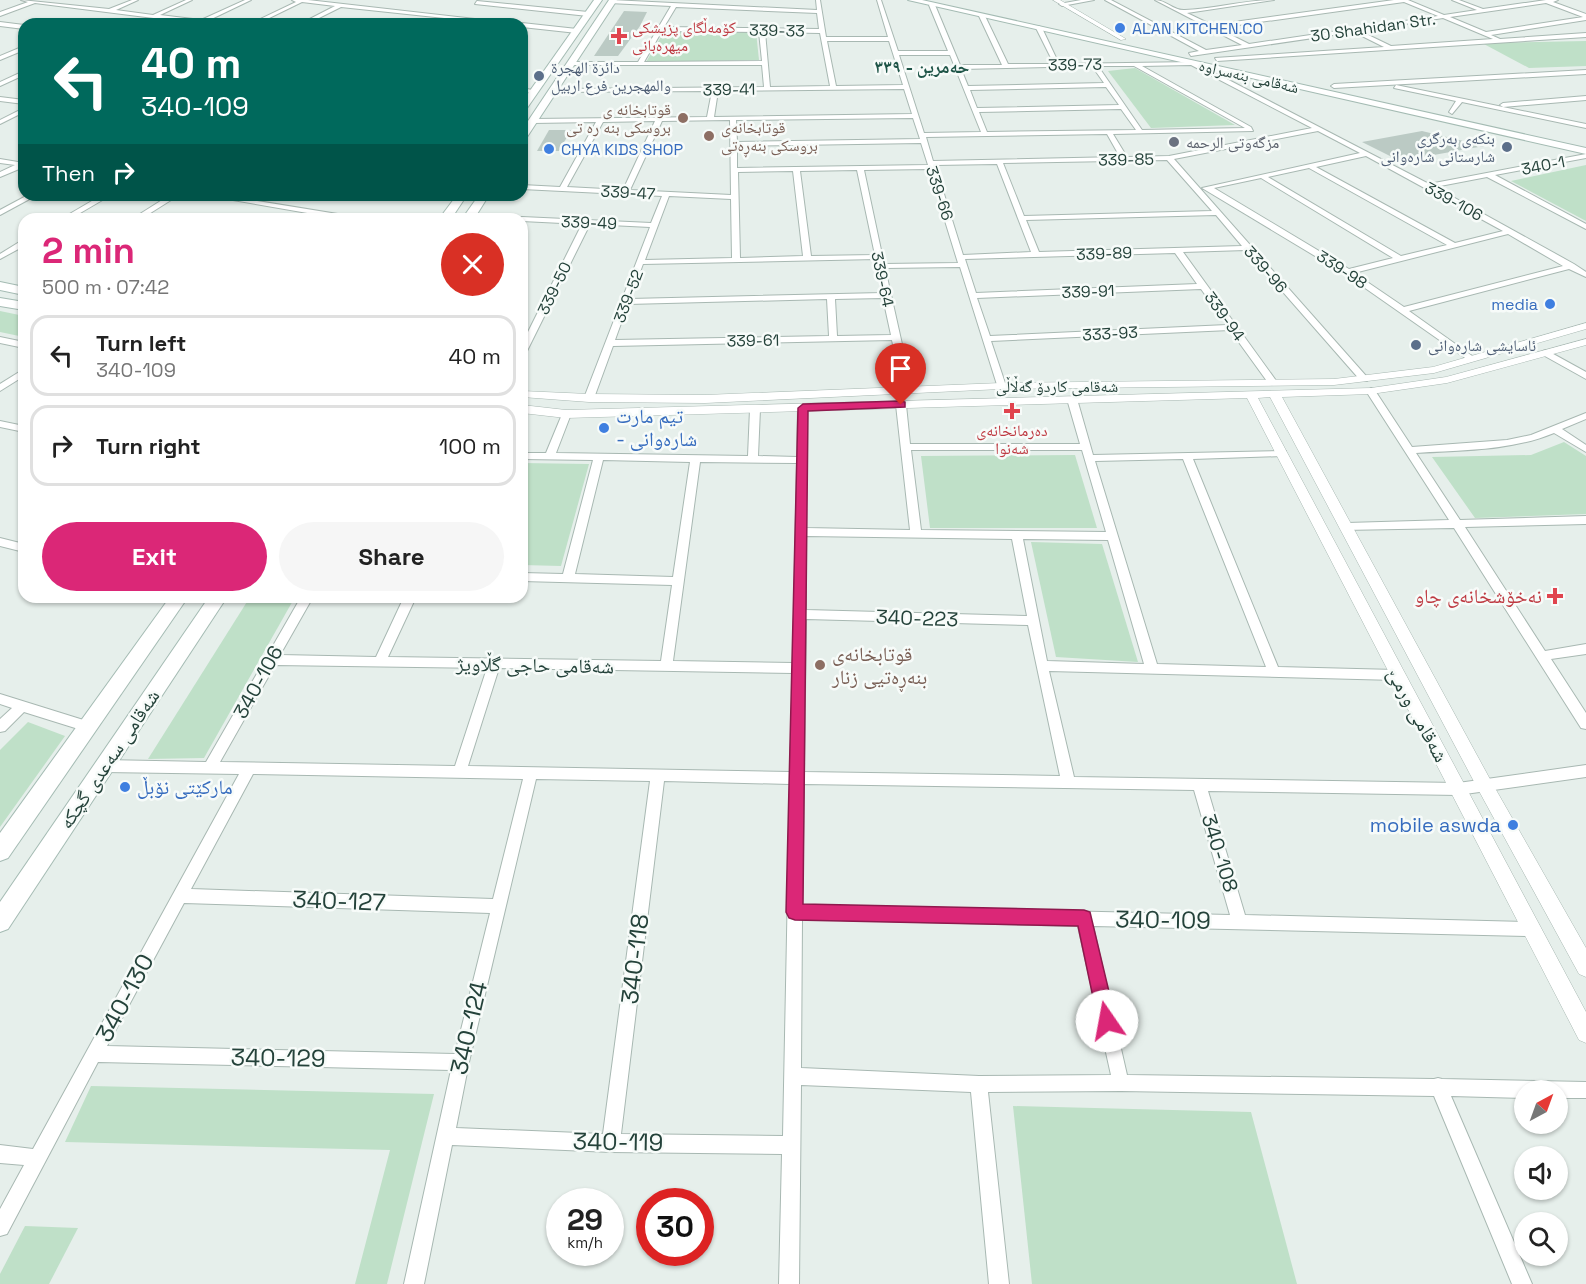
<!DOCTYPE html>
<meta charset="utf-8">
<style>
:root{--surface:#fff;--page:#f6f6f6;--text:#222;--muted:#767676;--line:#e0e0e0;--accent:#db2777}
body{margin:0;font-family:"Space Grotesk","Noto Naskh Arabic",sans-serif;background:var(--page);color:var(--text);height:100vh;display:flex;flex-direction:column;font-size:22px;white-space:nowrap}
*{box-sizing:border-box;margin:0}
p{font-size:20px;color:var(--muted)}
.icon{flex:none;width:33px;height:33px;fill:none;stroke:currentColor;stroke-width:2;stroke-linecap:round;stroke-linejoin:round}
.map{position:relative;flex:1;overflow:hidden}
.details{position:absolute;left:18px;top:213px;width:510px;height:390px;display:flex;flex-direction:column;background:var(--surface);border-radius:18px;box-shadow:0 2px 4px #0004}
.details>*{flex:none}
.top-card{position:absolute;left:18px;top:18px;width:510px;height:183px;border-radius:18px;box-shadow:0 2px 4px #0004;background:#00695c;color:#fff;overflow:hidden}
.needle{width:39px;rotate:41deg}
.tools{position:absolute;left:1514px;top:1080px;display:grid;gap:12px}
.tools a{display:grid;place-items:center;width:54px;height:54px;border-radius:50%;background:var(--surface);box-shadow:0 2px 4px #0004;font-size:30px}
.speed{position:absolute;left:546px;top:1188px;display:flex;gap:12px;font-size:30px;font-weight:700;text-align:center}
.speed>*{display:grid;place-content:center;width:78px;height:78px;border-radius:50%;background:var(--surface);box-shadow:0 2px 4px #0004;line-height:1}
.speed small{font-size:15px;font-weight:400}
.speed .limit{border:9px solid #d22;background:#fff;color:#111}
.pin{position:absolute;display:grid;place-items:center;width:51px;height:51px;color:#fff;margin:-62px -26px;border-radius:50% 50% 50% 0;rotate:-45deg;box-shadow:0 0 6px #0007}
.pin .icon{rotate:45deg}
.me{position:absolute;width:66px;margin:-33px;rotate:348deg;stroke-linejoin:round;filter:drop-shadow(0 0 4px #0008)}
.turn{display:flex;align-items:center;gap:21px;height:126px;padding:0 24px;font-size:27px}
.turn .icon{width:78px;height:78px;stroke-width:2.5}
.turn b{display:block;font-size:42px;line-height:51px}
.then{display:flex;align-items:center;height:57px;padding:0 24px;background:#0003;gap:12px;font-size:22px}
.round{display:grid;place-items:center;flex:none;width:63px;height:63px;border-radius:32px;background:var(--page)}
.headline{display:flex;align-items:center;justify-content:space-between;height:102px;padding:0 24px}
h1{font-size:36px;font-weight:800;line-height:45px;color:var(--accent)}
.primary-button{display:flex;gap:12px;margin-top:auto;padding:12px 24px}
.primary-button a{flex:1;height:69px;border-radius:36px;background:var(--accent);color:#fff;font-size:24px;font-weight:800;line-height:69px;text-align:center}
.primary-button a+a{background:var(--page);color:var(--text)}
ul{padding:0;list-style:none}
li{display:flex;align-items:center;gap:18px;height:81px;margin:0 12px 9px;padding:0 12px;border:3px solid var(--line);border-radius:18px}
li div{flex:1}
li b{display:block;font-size:22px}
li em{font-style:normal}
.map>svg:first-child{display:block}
</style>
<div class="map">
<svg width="1586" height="1284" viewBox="0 0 1586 1284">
<rect width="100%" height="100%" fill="#e6efeb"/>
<!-- green -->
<g fill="#bfe0c8">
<polygon points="665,30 756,32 759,60 646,62"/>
<polygon points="1586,41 1586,66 1529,68 1482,43"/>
<polygon points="1135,68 1235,125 1151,128 1108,71"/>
<polygon points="1586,165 1586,221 1511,181"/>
<polygon points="0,311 24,316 24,337 0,332"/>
<polygon points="1564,442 1586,456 1586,514 1475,518 1432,457 1531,455"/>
<polygon points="1075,455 1097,528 930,528 921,456"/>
<polygon points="522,463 589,464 561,566 522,565"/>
<polygon points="1031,542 1102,544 1138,662 1056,657"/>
<polygon points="250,597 295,597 204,758 148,759"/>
<polygon points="28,722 65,736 0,827 0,750"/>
<polygon points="91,1086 434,1094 387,1284 355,1284 390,1150 65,1142"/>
<polygon points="1013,1106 1251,1112 1297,1284 1032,1284"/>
<polygon points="25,1226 78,1228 49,1284 0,1284 0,1274"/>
</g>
<!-- building -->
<g fill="#bbcac4">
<polygon points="624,11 647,12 640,26 618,56 594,56"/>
<polygon points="549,130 571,130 559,151 537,151"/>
<polygon points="1422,131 1484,146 1400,161 1362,142"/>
</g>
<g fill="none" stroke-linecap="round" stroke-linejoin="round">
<defs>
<g id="minor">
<polygon points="21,0 109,9 132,0 138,0 116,10 153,15 186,0 192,0 160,15 201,20 245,0 251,0 201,24 35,3 0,16 0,12 28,2"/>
<polygon points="292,0 308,0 518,24 501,24 341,7 317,19 347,24 312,22 300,24 335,6 302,2 257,24 250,24 296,2"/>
<path d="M611 0 817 10 816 0H820L826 37H888L877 0H881L898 51H948L929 5 932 3 935 5 960 65H1002L979 16 982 14 985 16 1008 64H1054L1036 28 1039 26 1042 28 1059 64 1194 62 1429 184 1586 154V158L1495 175 1586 224V229L1487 177 1435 187 1574 264 1586 272V277L1569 269 1409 311 1475 358 1471 361 1468 360 1345 274 1202 188 1360 153 1318 131 1174 159 1367 377V381H1361L1246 250 1183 252 1277 382 1272 385 1269 384 1230 330 991 341 1006 386 1001 389 998 388 960 267 885 268 912 389 910 391H904L902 389 892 340 613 346 594 398 592 400H586L584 398 650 227 590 224 526 353 522 356V344L582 224 522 221V219H518L522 217 651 223 662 196 522 189V185L560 187 596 122 533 123 530 121 533 119 707 117 712 91 551 92 553 89 764 87 762 65H568L570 62H638L671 6 609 3ZM676 7 817 13 819 29 664 27ZM662 31 759 32 762 61 644 62ZM765 32 820 33 830 86 770 87ZM827 41H889L903 85 836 86ZM899 55H950L981 132 924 133ZM1191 65 1312 128 1169 156 1127 157 1113 134 1253 131 1251 127 1142 66ZM1092 66 1104 83 968 86 961 69ZM1098 66H1134L1245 128 1142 130ZM1106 87 1119 105 977 108 970 90ZM904 89 912 114 714 117 718 91ZM1121 109 1136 130 987 132 979 112ZM913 118 920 139 737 142 736 120ZM730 120 731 195 630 190 662 121ZM655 121 623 190 567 187 603 122ZM1107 134 1120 157 933 161 926 137ZM921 143 928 165 737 168V146ZM1366 156 1503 231 1455 243 1316 167ZM1167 160 1212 211 1024 216 1003 163ZM997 164 1031 252 963 255 935 165ZM1309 168 1447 245 1401 256 1268 177ZM929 169 958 263 884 264 864 170ZM857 170 875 255 811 256 800 171ZM793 171 803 256 740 258 738 172ZM1261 178 1393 258 1349 269 1214 188ZM669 196 731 199 732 258 645 260ZM1216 215 1242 246 1039 252 1026 220ZM1508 234 1563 266 1404 307 1354 273ZM1175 253 1197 284 976 293 965 259ZM876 259 882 293 630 299 643 264ZM1201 289 1227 325 990 336 977 298ZM883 298 891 335 837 336 835 299ZM827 299 829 336 615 340 628 304Z"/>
<polygon points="1081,0 1094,0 1062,6 1059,4"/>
<path d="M1105 0H1111L1206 50 1242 45 1155 0C1166 0 1174 11 1185 10 1215 9 1244 0 1274 0L1187 13 1212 25 1394 0H1408L1444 15 1477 10 1452 0H1459L1483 9 1546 0H1558L1553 2 1586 14V20L1491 35 1500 39 1586 33V37L1217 61 1215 58 1384 47 1354 32 1191 56 1189 53 1199 51ZM1404 2 1438 16 1249 44 1217 28ZM1546 3 1583 17 1486 32 1450 17ZM1443 18 1493 39 1391 46 1360 31Z"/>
<polygon points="477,1 588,12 591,14 588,16 475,4"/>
<polygon points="0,22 24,25 24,29 0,26"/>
<polygon points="522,23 577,29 580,31 577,33 522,27 522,24 520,24"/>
<polygon points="24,46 24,50 0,60 0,56"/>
<polygon points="1586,70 1586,74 1334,88 1331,86 1334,84"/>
<polygon points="24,71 24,75 0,86 0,82"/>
<polygon points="1396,85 1586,124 1586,128 1462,102 1452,114 1449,112 1456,101 1394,88"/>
<polygon points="522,88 537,91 534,93 522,92"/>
<polygon points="1586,96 1586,100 1503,107 1500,105 1503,103"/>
<polygon points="0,97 24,100 24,104 0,101"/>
<polygon points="24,108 24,112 0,124 0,120"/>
<polygon points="0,159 24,163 24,167 0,177 0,172 15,165 0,163"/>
<polygon points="28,195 37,195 0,215 0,210"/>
<polygon points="102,195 111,195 70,219 61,219"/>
<polygon points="170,195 179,195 141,219 132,219"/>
<polygon points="204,195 221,195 356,217 360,219 342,219"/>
<polygon points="436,195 454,195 464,198 460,200"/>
<polygon points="466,215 512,217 516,219 468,219 465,217"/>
<polygon points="21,241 24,241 24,246 0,259 0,254"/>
<polygon points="0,337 24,342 24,348 0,343"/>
<polygon points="1546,350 1586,372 1586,379 1543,355 1543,351"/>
<polygon points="24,369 24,376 0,391 0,384"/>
<path d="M1371 388 1374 389 1412 447 1507 440 1531 435 1586 413V419L1562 429 1586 445V452L1554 433C1511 451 1462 450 1416 453L1460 520 1586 516V524L1465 527 1545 651 1586 644V654L1551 659 1586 713V729L1581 728 1454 528 1343 530 1342 527 1343 524 1347 523 1449 520 1366 391Z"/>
<path d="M1072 396 1077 399 1093 455 1286 451V455L1282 456 1193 459 1278 667 1396 670 1400 672 1402 675 1400 678 1396 680 1049 671 1074 777 1458 783 1586 765V777L1458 795 1208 791 1245 915 1531 922 1536 924 1539 929 1536 934 1531 936 1093 926 1127 1075 1434 1079 1438 1078 1442 1079 1586 1082V1098H1557V1090H1524V1098L1451 1096 1532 1284H1512L1434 1096 1121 1091 988 1092 1009 1284H989L971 1092 801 1085 799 1284H779L782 1154 611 1152 452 1145 424 1284H404L451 1070 98 1062 7 1234 0 1236V1209L24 1165 0 1163V1145L33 1149 239 774 104 772 99 770 97 766 99 762 104 760 206 762 301 597H313L280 655 376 657 404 597H416L388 657 661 661 672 585 522 581V573L563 574 593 460 522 459V453H546L563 412 566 411 571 414 556 453 748 456 750 409 755 406 760 409 758 456 797 457 798 408 800 406H806V528L910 530 896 405 898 403 901 402 906 405 910 444H1080L1067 399ZM911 450H1082L1106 532 921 530ZM1183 459 1266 667 1157 664 1095 461ZM603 460 690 462 673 577 575 574ZM700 462 797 463 793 663 673 661ZM806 536 1012 539 1027 616 806 610ZM1023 539 1108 540 1144 664 1047 661ZM806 619 1028 625 1060 776 804 772ZM275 665 487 668 455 766 220 762ZM499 668 793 673 790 772 468 766ZM253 774 523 779 493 899 191 889ZM536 779 650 781 603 1134 456 1128 469 1062ZM664 781 790 784 783 1136 621 1134ZM804 784 1194 790 1230 915 802 905ZM184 903 490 913 455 1054 107 1046ZM802 919 1078 926 1111 1075 979 1076 801 1068Z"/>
<polygon points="0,421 24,426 24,432 0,427"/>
<polygon points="0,538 24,544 24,552 0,546"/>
<polygon points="0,694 93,723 94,727 93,731 88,732 24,712 5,731 0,732 0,719 12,708 0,704"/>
</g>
<g id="tertiary">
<polygon points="1053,0 1060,0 1126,39 1121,40"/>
<polygon points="1586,323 1586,329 1434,373 1334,385 1001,389 705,403 589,402 522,397 522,391 589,394 705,395 1001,383 1334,379 1433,367"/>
<polygon points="1586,339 1586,345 1447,383 1371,394 1282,397 1491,781 1586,948 1586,977 1579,974 1479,791 1270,397 1258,398 1586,1012 1586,1043 1579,1040 1247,398 566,418 522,413 522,405 566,410 1371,388 1446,377"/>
</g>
<g id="secondary">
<polygon points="594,0 602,0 525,111 522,112 522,102"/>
<polygon points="609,0 617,0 527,137 522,140 522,130"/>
<polygon points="908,0 922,0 1586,148 1586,154"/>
<polygon points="457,195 467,195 451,219 439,219"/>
<polygon points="479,195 489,195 474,219 462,219"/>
<polygon points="0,282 24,287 24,295 0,290"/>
<polygon points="0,298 24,302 24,310 0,306"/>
<polygon points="170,597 188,597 8,858 0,861 0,833"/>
<polygon points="209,597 227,597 8,929 0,932 0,902"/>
</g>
</defs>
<!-- minor casing -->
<use href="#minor" stroke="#a8b8b2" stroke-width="2"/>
<!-- tertiary casing -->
<use href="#tertiary" stroke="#a8b8b2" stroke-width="1"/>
<!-- secondary casing -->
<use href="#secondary" stroke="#a4bbb3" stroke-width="2"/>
<!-- minor -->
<use href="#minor" fill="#fff" fill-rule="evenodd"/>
<!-- tertiary -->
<use href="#tertiary" fill="#fff" fill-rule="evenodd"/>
<!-- secondary -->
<use href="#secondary" fill="#fff" fill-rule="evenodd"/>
</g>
<!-- route -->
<polygon fill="#db2777" stroke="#8e194d" stroke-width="1.5" points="901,401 905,402 905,407 808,411 803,904 1084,910 1090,912 1116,1021 1113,1027 1107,1030 1101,1027 1098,1021 1078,926 795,920 789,918 786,912 798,408 803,404"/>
<!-- markers -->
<g fill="#3f7fe0" stroke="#f7fbf9" stroke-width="2">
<circle cx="1120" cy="28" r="6"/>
<circle cx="549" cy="149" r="6"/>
<circle cx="1550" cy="304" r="6"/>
<circle cx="604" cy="428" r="6"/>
<circle cx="125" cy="787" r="6"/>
<circle cx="1513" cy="825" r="6"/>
</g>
<g fill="#e0444e" stroke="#f7fbf9" stroke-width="2">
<path d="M616 27h6v6h6v6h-6v6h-6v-6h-6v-6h6z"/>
<path d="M1009 402h6v6h6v6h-6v6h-6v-6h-6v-6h6z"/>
<path d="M1552 587h6v6h6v6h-6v6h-6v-6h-6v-6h6z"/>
</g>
<g fill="#5c6f8a" stroke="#f7fbf9" stroke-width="2">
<circle cx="539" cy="76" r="6"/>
<circle cx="1507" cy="147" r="6"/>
<circle cx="1416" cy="345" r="6"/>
</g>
<g fill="#8d6e63" stroke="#f7fbf9" stroke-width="2">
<circle cx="683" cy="118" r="6"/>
<circle cx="709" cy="136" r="6"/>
<circle cx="820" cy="665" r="6"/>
</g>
<circle fill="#6b7280" stroke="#f7fbf9" stroke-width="2" cx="1174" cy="142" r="6"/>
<g text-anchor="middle" stroke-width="5" stroke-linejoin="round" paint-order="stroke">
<!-- far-health labels -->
<g font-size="16" fill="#be3a42" stroke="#f7fbf9" text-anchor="start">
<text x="632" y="33">کۆمەڵگای پزیشکی<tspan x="632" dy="18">میهرەبانی</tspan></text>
<text x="1012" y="436" text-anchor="middle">دەرمانخانەی<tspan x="1012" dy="18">شەنوا</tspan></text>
</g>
<!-- far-street labels -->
<g font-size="16" fill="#24423a" stroke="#f7fbf9">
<text transform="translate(1373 27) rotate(-8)" y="6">30 Shahidan Str.</text>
<text transform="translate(777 30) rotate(1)" y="6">339-33</text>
<text transform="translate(1075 64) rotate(-1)" y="6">339-73</text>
<text transform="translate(1249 76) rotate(13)" y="6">شەقامی بنەسراوە</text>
<text transform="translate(729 89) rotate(-1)" y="6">339-41</text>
<text transform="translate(1126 159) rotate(-1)" y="6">339-85</text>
<text transform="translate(1543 165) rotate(-11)" y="6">340-1</text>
<text transform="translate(628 192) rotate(3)" y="6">339-47</text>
<text transform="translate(940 193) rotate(72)" y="6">339-66</text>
<text transform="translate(1454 201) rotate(29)" y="6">339-106</text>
<text transform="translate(589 222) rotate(2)" y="6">339-49</text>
<text transform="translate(1104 253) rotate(-2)" y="6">339-89</text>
<text transform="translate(1266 269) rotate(49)" y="6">339-96</text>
<text transform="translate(1342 269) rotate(33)" y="6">339-98</text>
<text transform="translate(883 279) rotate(78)" y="6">339-64</text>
<text transform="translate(554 288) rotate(-64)" y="6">339-50</text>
<text transform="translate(1088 291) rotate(-2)" y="6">339-91</text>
<text transform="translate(628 296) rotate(-69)" y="6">339-52</text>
<text transform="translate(1225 316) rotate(54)" y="6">339-94</text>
<text transform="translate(1110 333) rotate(-3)" y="6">333-93</text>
<text transform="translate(753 340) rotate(-1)" y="6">339-61</text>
<text x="1057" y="392">شەقامی کاردۆ گەڵاڵی</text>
</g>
<!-- far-shop labels -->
<g font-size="16" fill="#366cbe" stroke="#f7fbf9" text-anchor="start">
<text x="1132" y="34">ALAN KITCHEN.CO</text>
<text x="561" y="155">CHYA KIDS SHOP</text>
<text x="1538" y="310" text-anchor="end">media</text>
</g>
<!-- far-service labels -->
<g font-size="16" fill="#4e5e75" stroke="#f7fbf9" text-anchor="start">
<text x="551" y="73">دائرة الهجرة<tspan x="551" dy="18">والمهجرين فرع اربيل</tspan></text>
<text x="1495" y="144" text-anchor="end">بنكەی بەرگری<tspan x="1495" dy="18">شارستانی شارەوانی</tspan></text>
<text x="1428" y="351">ئاسایشی شارەوانی</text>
</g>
<!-- far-education labels -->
<g font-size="16" fill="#785e54" stroke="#f7fbf9" text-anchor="end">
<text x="671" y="115">قوتابخانه ى<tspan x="671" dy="18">بروسكى بنه ره تى</tspan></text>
<text x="721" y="133" text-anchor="start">قوتابخانەی<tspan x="721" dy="18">بروسکی بنەڕەتی</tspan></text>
</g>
<!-- far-worship labels -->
<g font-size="16" fill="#5b616d" stroke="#f7fbf9" text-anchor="start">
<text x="1186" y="148">مزگەوتی الرحمە</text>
</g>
<!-- far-neighbourhood labels -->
<g font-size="18" font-weight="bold" fill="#1f5548" stroke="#f7fbf9">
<text x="922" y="73">حەمرین - ٣٣٩</text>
</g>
<!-- shop labels -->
<g font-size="20" fill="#366cbe" stroke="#f7fbf9" text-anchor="start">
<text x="616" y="423">تیم مارت<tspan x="616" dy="23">- شارەوانی</tspan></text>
<text x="137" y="794">مارکێتی نۆبڵ</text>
<text x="1501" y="832" text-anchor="end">mobile aswda</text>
</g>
<!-- health labels -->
<g font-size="20" fill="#be3a42" stroke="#f7fbf9" text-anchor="end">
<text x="1542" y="603">نەخۆشخانەی چاو</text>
</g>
<!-- street labels -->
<g font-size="20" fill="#24423a" stroke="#f7fbf9">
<text transform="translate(917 618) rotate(2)" y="7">340-223</text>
<text transform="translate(535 665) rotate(1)" y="7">شەقامی حاجی گڵاویژ</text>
<text transform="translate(258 682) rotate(-61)" y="7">340-106</text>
<text transform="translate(1418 715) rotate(61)" y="7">شەقامی ورمێ</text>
<text transform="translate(109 759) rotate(-56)" y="7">شەقامی سەعدی گچکە</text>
<text transform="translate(1220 853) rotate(73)" y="7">340-108</text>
</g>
<!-- education labels -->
<g font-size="20" fill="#785e54" stroke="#f7fbf9" text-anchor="start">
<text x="832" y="661">قوتابخانەی<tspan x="832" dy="23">بنەڕەتیی زنار</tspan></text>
</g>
<!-- near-street labels -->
<g font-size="24" fill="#24423a" stroke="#f7fbf9">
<text transform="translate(339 901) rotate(2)" y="8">340-127</text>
<text transform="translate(1163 920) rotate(1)" y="8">340-109</text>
<text transform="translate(635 959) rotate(-83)" y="8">340-118</text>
<text transform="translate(125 998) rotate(-62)" y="8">340-130</text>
<text transform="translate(469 1028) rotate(-77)" y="8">340-124</text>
<text transform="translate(278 1058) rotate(1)" y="8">340-129</text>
<text transform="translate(618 1142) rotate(1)" y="8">340-119</text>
</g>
</g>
</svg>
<div class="tools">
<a><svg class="needle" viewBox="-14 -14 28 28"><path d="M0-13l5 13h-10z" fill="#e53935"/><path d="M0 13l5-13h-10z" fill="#767676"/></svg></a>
<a><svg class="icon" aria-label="sound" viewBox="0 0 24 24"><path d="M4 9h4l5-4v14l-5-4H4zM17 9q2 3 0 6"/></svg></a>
<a><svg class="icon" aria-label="search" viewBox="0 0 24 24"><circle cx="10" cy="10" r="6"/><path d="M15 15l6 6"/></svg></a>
</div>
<div class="speed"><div>29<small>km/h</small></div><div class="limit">30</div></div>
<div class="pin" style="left:901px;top:405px;background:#d93025"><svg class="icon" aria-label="arrive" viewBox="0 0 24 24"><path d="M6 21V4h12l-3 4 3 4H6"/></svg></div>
<svg class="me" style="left:1107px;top:1021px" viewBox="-20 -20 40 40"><circle r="19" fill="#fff"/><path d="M0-13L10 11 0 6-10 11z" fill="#db2777"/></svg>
<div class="top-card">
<div class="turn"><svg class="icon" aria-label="left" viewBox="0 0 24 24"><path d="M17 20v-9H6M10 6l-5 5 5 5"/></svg><div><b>40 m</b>340-109</div></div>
<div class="then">Then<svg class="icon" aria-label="right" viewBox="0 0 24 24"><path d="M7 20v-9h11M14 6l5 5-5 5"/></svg></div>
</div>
<section class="details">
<div class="headline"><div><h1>2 min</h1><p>500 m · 07:42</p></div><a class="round" style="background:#d93025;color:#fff"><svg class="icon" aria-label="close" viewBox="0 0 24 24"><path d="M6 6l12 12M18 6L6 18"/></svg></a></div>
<ul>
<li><svg class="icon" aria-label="left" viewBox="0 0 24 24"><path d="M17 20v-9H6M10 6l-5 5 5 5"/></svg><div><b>Turn left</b><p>340-109</p></div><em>40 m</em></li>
<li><svg class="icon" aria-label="right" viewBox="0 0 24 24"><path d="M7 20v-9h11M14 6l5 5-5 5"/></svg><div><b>Turn right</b></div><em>100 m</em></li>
</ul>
<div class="primary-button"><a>Exit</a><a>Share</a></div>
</section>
</div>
